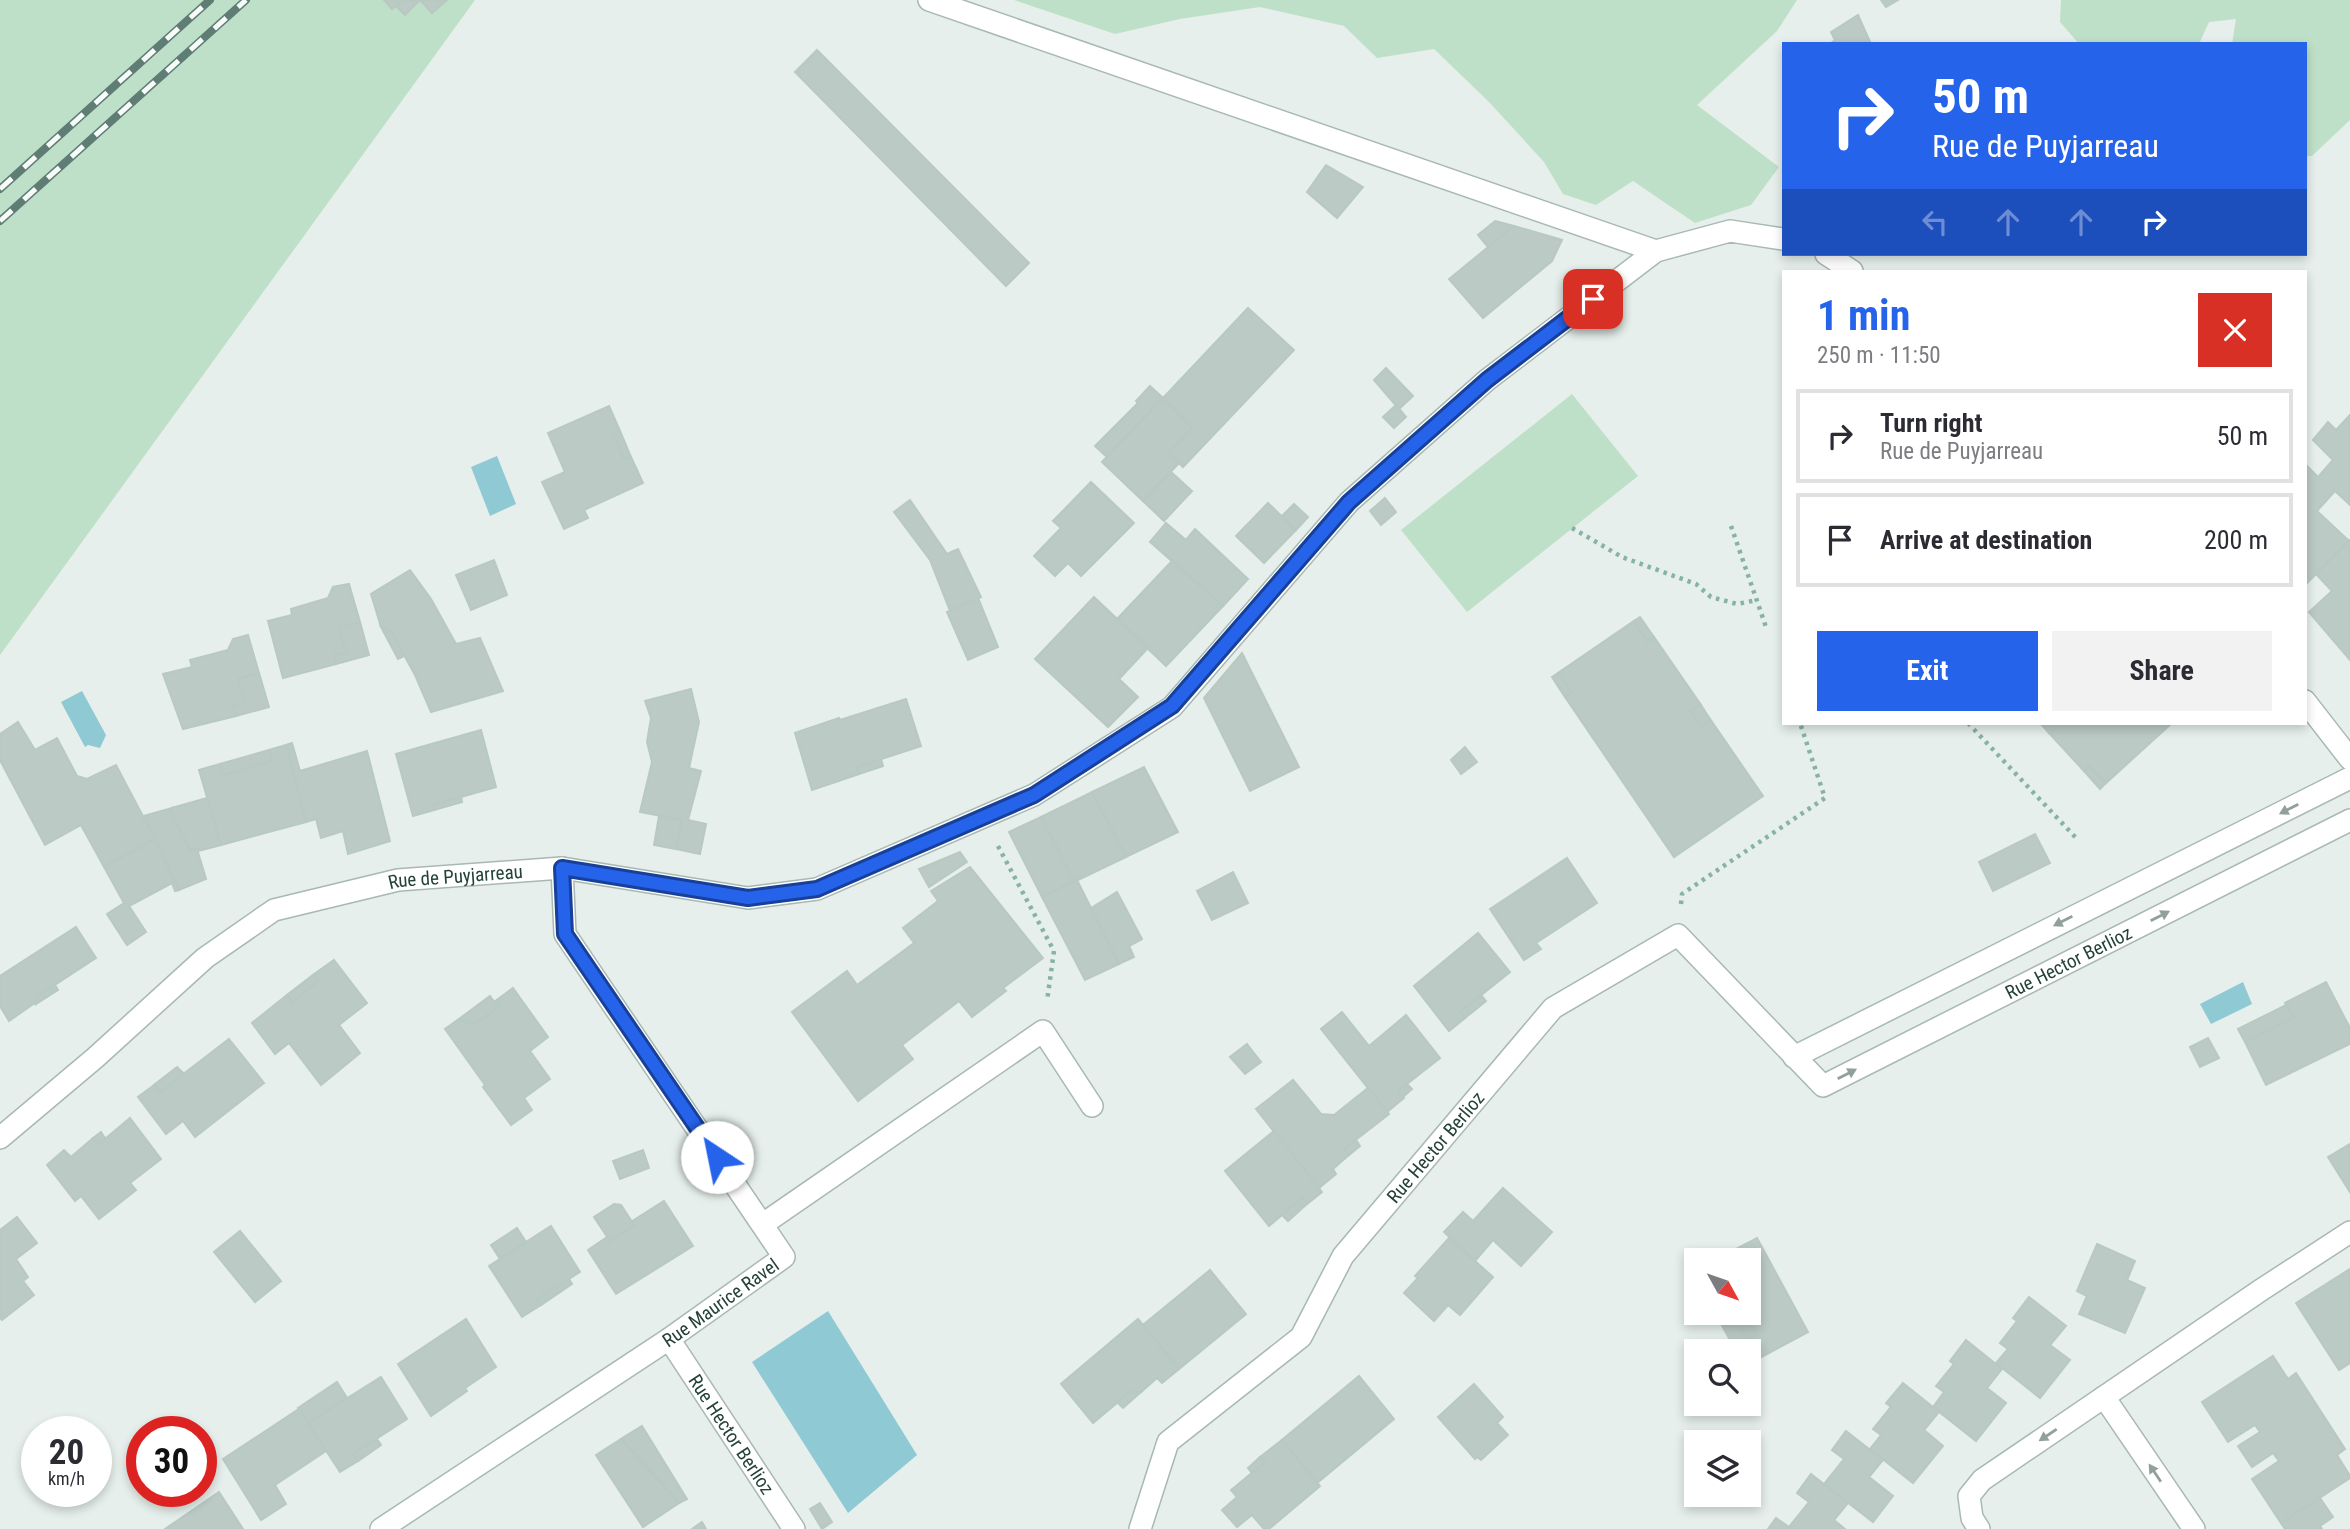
<!DOCTYPE html>
<meta charset="utf-8">
<style>
:root{--surface:#fff;--page:#f2f2f3;--text:#2b2b33;--muted:#7c7c81;--line:#e1e1e2;--accent:#2563eb}
body{margin:0;font-family:"Roboto Condensed",sans-serif;background:var(--page);color:var(--text);height:100vh;display:flex;flex-direction:column;font-size:26px;white-space:nowrap}
*{box-sizing:border-box;margin:0}
p{font-size:23px;color:var(--muted)}
.icon{flex:none;width:38px;height:38px;fill:none;stroke:currentColor;stroke-width:2;stroke-linecap:round;stroke-linejoin:round}
.map{position:relative;flex:1;overflow:hidden}
.side{position:absolute;left:1782px;top:270px;width:525px;height:455px;display:flex;flex-direction:column;background:var(--surface);border-radius:0px;box-shadow:0 4px 10px #0003}
.side>*{flex:none}
.top-card{position:absolute;left:1782px;top:42px;width:525px;height:214px;border-radius:0px;box-shadow:0 4px 10px #0003;background:#2563eb;color:#fff;overflow:hidden}
.needle{width:46px;rotate:130deg}
.controls{position:absolute;left:1684px;top:1248px;display:grid;gap:14px}
.controls a{display:grid;place-items:center;width:77px;height:77px;border-radius:0px;background:var(--surface);box-shadow:0 4px 10px #0003;font-size:35px}
.speed{position:absolute;left:21px;top:1416px;display:flex;gap:14px;font-size:35px;font-weight:700;text-align:center}
.speed>*{display:grid;place-content:center;width:91px;height:91px;border-radius:50%;background:var(--surface);box-shadow:0 4px 10px #0003;line-height:1}
.speed small{font-size:18px;font-weight:400}
.speed .limit{border:10px solid #d22;background:#fff;color:#111}
.pin{position:absolute;display:grid;place-items:center;width:60px;height:60px;color:#fff;margin:-30px;border-radius:14px;box-shadow:0 4px 10px #0006}
.me{position:absolute;width:77px;margin:-38px;rotate:326deg;stroke-linejoin:round;filter:drop-shadow(0 0 5px #0008)}
.turn{display:flex;align-items:center;gap:24px;height:147px;padding:0 35px;font-size:32px}
.turn .icon{width:91px;height:91px;stroke-width:2.5}
.turn b{display:block;font-size:49px;line-height:60px}
.lanes{display:flex;align-items:center;height:66px;padding:0 35px;background:#0003;justify-content:center;gap:35px;direction:ltr}
.lanes .off{opacity:.35}
.round{display:grid;place-items:center;flex:none;width:74px;height:74px;border-radius:0px;background:var(--page)}
.headline{display:flex;align-items:center;justify-content:space-between;height:119px;padding:0 35px}
h1{font-size:42px;font-weight:700;line-height:52px;color:var(--accent)}
.cta{display:flex;gap:14px;margin-top:auto;padding:14px 35px}
.cta a{flex:1;height:80px;border-radius:0px;background:var(--accent);color:#fff;font-size:28px;font-weight:700;line-height:80px;text-align:center}
.cta a+a{background:var(--page);color:var(--text)}
ul{padding:0;list-style:none}
li{display:flex;align-items:center;gap:21px;height:94px;margin:0 14px 10px;padding:0 21px;border:4px solid var(--line);border-radius:0px}
li div{flex:1}
li b{display:block;font-size:26px}
li em{font-style:normal}
.map>svg:first-child{display:block}
</style>
<div class="map">
<svg width="2350" height="1529" viewBox="0 0 2350 1529">
<rect width="100%" height="100%" fill="#e6efeb"/>
<!-- green -->
<g fill="#bfe0c8">
<polygon points="0,0 475,0 0,655"/>
<polygon points="1014,0 1797,0 1777,31 1697,105 1779,167 1751,205 1695,223 1633,181 1596,205 1563,194 1544,162 1489,102 1434,49 1377,58 1344,26 1260,7 1180,19 1115,34"/>
<polygon points="2061,0 2350,0 2350,120 2312,156 2305,156 2305,44 2232,44 2236,19 2209,22 2199,44 2079,44 2060,22"/>
<polygon points="1572,394 1638,476 1467,612 1401,530"/>
</g>
<!-- water -->
<g fill="#8ec9d4">
<polygon points="497,456 516,504 490,516 471,467"/>
<polygon points="82,691 106,735 100,748 88,745 85,747 61,702"/>
<polygon points="2243,982 2252,1004 2211,1024 2200,1004"/>
<polygon points="828,1311 917,1455 848,1513 752,1362"/>
</g>
<!-- building -->
<g fill="#bbcac4" stroke="#b8c9c2" stroke-width="2">
<polygon points="384,0 403,0 392,9"/>
<polygon points="403,0 420,0 405,15 396,6"/>
<polygon points="420,0 447,0 432,13"/>
<polygon points="1881,0 1898,0 1886,7"/>
<polygon points="1858,15 1871,44 1830,44 1835,40 1831,32"/>
<polygon points="817,50 1029,263 1006,286 795,72"/>
<polygon points="1326,165 1363,187 1337,218 1307,192"/>
<polygon points="1495,221 1514,226 1488,247 1478,235"/>
<polygon points="1514,226 1562,240 1552,261 1483,318 1449,279"/>
<polygon points="1248,308 1294,350 1183,467 1168,453 1192,428 1163,398"/>
<polygon points="1386,368 1413,396 1399,409 1374,380"/>
<polygon points="1150,386 1163,398 1107,457 1095,446 1138,403 1136,401"/>
<polygon points="1163,398 1192,428 1168,453 1179,463 1143,501 1102,462"/>
<polygon points="1396,405 1406,417 1394,428 1383,417"/>
<polygon points="609,406 620,431 613,434 624,459 631,457 643,483 584,510 588,518 564,529 542,482 565,472 548,433"/>
<polygon points="2350,415 2350,505 2335,491 2317,511 2349,541 2305,585 2305,464 2318,477 2333,460 2313,440 2328,422 2336,430"/>
<polygon points="620,431 631,457 624,459 613,434"/>
<polygon points="1171,472 1192,491 1164,521 1143,501"/>
<polygon points="1091,482 1134,523 1081,576 1068,563 1055,576 1034,556 1061,528 1053,521"/>
<polygon points="1385,498 1396,512 1381,525 1370,511"/>
<polygon points="910,500 947,554 958,549 981,597 950,611 930,560 894,512"/>
<polygon points="1268,503 1296,530 1264,563 1236,536"/>
<polygon points="1294,504 1308,517 1296,530 1282,516"/>
<polygon points="1166,523 1186,540 1195,529 1248,579 1223,606 1150,542"/>
<polygon points="2350,540 2350,660 2309,612 2332,591 2316,574"/>
<polygon points="494,560 507,595 471,610 456,575"/>
<polygon points="1172,561 1223,606 1166,666 1117,619"/>
<polygon points="410,570 431,599 456,644 480,638 503,691 431,712 415,675 391,631 381,627 371,594"/>
<polygon points="349,584 360,622 339,628 346,652 334,655 336,664 283,678 268,621 292,615 291,609 328,598 333,587"/>
<polygon points="1094,597 1148,648 1119,679 1138,697 1108,727 1035,659"/>
<polygon points="978,598 998,647 968,660 947,612"/>
<polygon points="1640,617 1654,637 1648,642 1634,621"/>
<polygon points="1634,621 1648,642 1654,637 1701,705 1691,711 1701,726 1710,719 1763,796 1674,857 1565,697 1572,692 1558,673"/>
<polygon points="360,622 369,655 336,664 334,655 346,652 339,628"/>
<polygon points="381,627 391,631 404,656 398,659"/>
<polygon points="248,635 259,673 238,679 245,703 233,706 236,716 183,729 163,674 192,667 190,660 228,650 233,639"/>
<polygon points="1242,653 1299,767 1250,791 1204,698"/>
<polygon points="259,673 269,707 236,716 233,706 245,703 238,679"/>
<polygon points="1558,673 1572,692 1565,697 1552,677"/>
<polygon points="691,689 699,722 689,768 701,771 688,820 706,824 700,854 676,849 682,820 640,812 652,762 647,742 651,718 645,701"/>
<polygon points="906,699 921,746 857,767 859,774 812,790 795,733 839,718 840,720"/>
<polygon points="1701,705 1710,719 1701,726 1691,711"/>
<polygon points="18,722 35,750 57,738 77,776 87,779 116,765 155,839 104,867 81,825 45,845 0,760 0,734"/>
<polygon points="2040,723 2056,723 2058,725 2049,733"/>
<polygon points="2056,723 2172,723 2106,783 2089,766 2084,771 2049,733 2058,725"/>
<polygon points="481,730 496,787 433,805 434,810 413,816 396,754"/>
<polygon points="292,743 300,771 367,751 390,841 348,854 343,831 321,838 316,819 306,822 286,745"/>
<polygon points="286,745 306,822 221,845 199,770 220,764 223,775 272,761 269,750"/>
<polygon points="1465,747 1477,762 1461,774 1451,760"/>
<polygon points="269,750 272,761 223,775 220,764"/>
<polygon points="881,759 883,766 859,774 857,767"/>
<polygon points="2089,766 2106,783 2100,789 2084,771"/>
<polygon points="1144,767 1178,832 1126,857 1092,792"/>
<polygon points="1092,792 1126,857 1074,882 1041,817"/>
<polygon points="461,797 462,802 434,810 433,805"/>
<polygon points="207,798 221,845 198,851 197,849 190,851 170,810 172,808"/>
<polygon points="172,808 170,810 190,851 197,849 206,879 179,890 144,816"/>
<polygon points="659,816 682,820 676,849 654,845"/>
<polygon points="1041,817 1074,882 1042,897 1009,832"/>
<polygon points="2035,834 2050,863 1993,891 1979,862"/>
<polygon points="155,839 179,890 175,891 172,883 129,906 146,932 127,945 107,914 124,903 104,867"/>
<polygon points="960,852 967,862 929,887 919,869"/>
<polygon points="1567,858 1597,903 1536,943 1541,949 1524,960 1490,909"/>
<polygon points="970,867 1043,958 1003,988 1006,991 972,1017 959,1001 902,1045 913,1059 858,1101 792,1012 847,971 857,985 914,943 903,928 938,901 931,891"/>
<polygon points="1233,872 1248,903 1212,920 1197,891"/>
<polygon points="1077,880 1119,964 1085,980 1042,897"/>
<polygon points="1117,892 1142,939 1129,946 1134,957 1119,964 1091,908"/>
<polygon points="76,927 96,958 38,996 36,1002 9,1021 0,1006 0,976"/>
<polygon points="1478,933 1510,972 1460,1012 1465,1018 1449,1031 1414,986"/>
<polygon points="334,960 367,1003 339,1025 360,1053 321,1085 289,1043 275,1054 252,1023 287,995 292,1002 318,981 313,975"/>
<polygon points="313,975 318,981 292,1002 287,995"/>
<polygon points="2326,982 2350,1028 2350,1044 2266,1085 2245,1042 2294,1018 2285,1003"/>
<polygon points="55,985 58,990 36,1004 38,996"/>
<polygon points="513,988 548,1037 530,1051 550,1079 524,1098 532,1110 511,1125 483,1087 485,1085 445,1029 459,1019 473,1025 498,1007 494,1002"/>
<polygon points="1481,995 1486,1001 1465,1018 1460,1012"/>
<polygon points="490,996 498,1007 473,1025 459,1019"/>
<polygon points="2286,1005 2294,1018 2245,1042 2238,1029"/>
<polygon points="1342,1012 1369,1046 1406,1015 1440,1058 1398,1091 1404,1098 1387,1112 1321,1029"/>
<polygon points="2208,1038 2219,1058 2200,1067 2190,1047"/>
<polygon points="229,1039 264,1083 195,1137 183,1121 166,1134 138,1097 154,1085 160,1092"/>
<polygon points="1247,1044 1261,1062 1245,1074 1230,1057"/>
<polygon points="177,1067 184,1074 160,1092 154,1085"/>
<polygon points="1293,1080 1321,1114 1334,1115 1368,1088 1389,1114 1344,1149 1349,1155 1333,1169 1336,1174 1319,1188 1256,1109"/>
<polygon points="1407,1084 1412,1089 1403,1097 1398,1091"/>
<polygon points="130,1118 161,1159 130,1183 136,1190 99,1219 81,1196 75,1201 47,1165 64,1150 71,1157 93,1138 99,1144"/>
<polygon points="1274,1131 1322,1192 1307,1204 1302,1198 1269,1226 1225,1171"/>
<polygon points="101,1132 105,1138 99,1144 93,1138"/>
<polygon points="1356,1140 1360,1146 1349,1155 1344,1149"/>
<polygon points="2350,1144 2350,1192 2328,1157"/>
<polygon points="643,1150 649,1168 620,1179 613,1161"/>
<polygon points="1503,1188 1552,1232 1521,1266 1493,1240 1475,1261 1444,1232 1463,1212 1473,1221"/>
<polygon points="1302,1198 1307,1204 1288,1221 1282,1215"/>
<polygon points="664,1201 693,1246 616,1294 588,1250 607,1237 610,1241 634,1225 631,1222"/>
<polygon points="614,1204 621,1205 634,1225 610,1241 594,1217"/>
<polygon points="17,1217 37,1243 16,1259 28,1277 23,1281 34,1295 2,1320 0,1318 0,1230"/>
<polygon points="551,1226 580,1272 537,1299 541,1305 522,1317 489,1266"/>
<polygon points="517,1228 526,1242 500,1259 491,1245"/>
<polygon points="240,1231 281,1281 255,1302 214,1252"/>
<polygon points="1449,1238 1493,1277 1460,1315 1448,1305 1434,1321 1404,1293 1418,1278 1415,1276"/>
<polygon points="1757,1238 1808,1332 1758,1359 1732,1312 1748,1312 1748,1260 1715,1260"/>
<polygon points="2097,1244 2135,1261 2127,1280 2145,1288 2125,1333 2079,1314 2087,1296 2077,1291"/>
<polygon points="2350,1269 2350,1363 2339,1370 2296,1303"/>
<polygon points="1210,1270 1246,1314 1179,1369 1143,1325"/>
<polygon points="569,1279 572,1284 541,1305 537,1299"/>
<polygon points="2029,1297 2066,1326 2050,1345 2070,1360 2040,1398 1996,1363 2008,1349 2000,1343 2017,1321 2013,1318"/>
<polygon points="1733,1313 1756,1356 1748,1360 1748,1351 1736,1351 1719,1320"/>
<polygon points="466,1319 496,1367 465,1388 467,1391 431,1416 398,1364"/>
<polygon points="1138,1319 1179,1369 1162,1383 1157,1378 1141,1392 1130,1392 1093,1423 1061,1384"/>
<polygon points="1966,1340 2002,1369 1987,1388 2006,1403 1976,1441 1933,1407 1944,1392 1936,1386 1954,1364 1950,1361"/>
<polygon points="2273,1356 2288,1379 2296,1373 2345,1449 2337,1455 2350,1476 2350,1478 2281,1523 2252,1479 2279,1461 2273,1453 2252,1467 2238,1446 2260,1432 2255,1425 2228,1442 2202,1402"/>
<polygon points="1359,1376 1394,1419 1317,1483 1282,1440"/>
<polygon points="381,1377 407,1419 353,1454 358,1461 340,1472 308,1423"/>
<polygon points="337,1382 347,1398 308,1423 298,1408"/>
<polygon points="1903,1383 1939,1412 1924,1430 1943,1446 1913,1483 1870,1449 1881,1435 1873,1429 1891,1407 1886,1403"/>
<polygon points="1474,1384 1503,1417 1497,1423 1508,1435 1481,1460 1477,1457 1475,1459 1438,1417"/>
<polygon points="1130,1392 1141,1392 1123,1408 1117,1402"/>
<polygon points="299,1409 326,1451 275,1485 286,1504 261,1520 223,1459"/>
<polygon points="642,1426 687,1499 679,1503 621,1439"/>
<polygon points="1846,1431 1883,1460 1869,1477 1893,1496 1873,1522 1824,1484 1844,1459 1832,1450"/>
<polygon points="377,1439 381,1445 358,1461 353,1454"/>
<polygon points="621,1439 679,1503 643,1527 596,1455"/>
<polygon points="1282,1440 1320,1486 1269,1529 1264,1529 1252,1515 1237,1527 1222,1510 1237,1497 1231,1490 1265,1462 1260,1457"/>
<polygon points="1260,1457 1265,1462 1252,1473 1248,1468"/>
<polygon points="1811,1474 1848,1503 1834,1520 1845,1529 1791,1529 1789,1527 1809,1502 1797,1493"/>
<polygon points="219,1492 243,1529 165,1529"/>
<polygon points="2320,1498 2333,1517 2320,1526 2322,1529 2285,1529 2281,1523"/>
<polygon points="820,1503 832,1522 822,1529 810,1509"/>
<polygon points="1776,1518 1789,1527 1791,1529 1768,1529"/>
<polygon points="702,1522 706,1529 692,1529"/>
</g>
<g fill="none" stroke-linecap="round" stroke-linejoin="round">
<defs>
<g id="minor">
<polyline points="929,0 1656,251"/>
<polyline points="1826,254 1852,271"/>
<polyline points="2305,701 2350,759"/>
<polyline points="1794,1057 2350,778"/>
<path id="s1" d="M0 1138 95 1058 205 958 274 910 398 880 562 868 748 898 817 889 1034 795 1172 707 1349 502 1487 380 1656 251 1730 231 1783 239"/>
<polyline points="763,1224 1043,1031 1092,1106"/>
<path id="s2" d="M669 1339 794 1529"/>
<polyline points="2104,1397 2194,1529"/>
<path id="s3" d="M381 1529 669 1339 784 1257 565 934 562 868"/>
<path id="s4" d="M1140 1529 1168 1442 1301 1337 1343 1256 1553 1008 1678 935 1823 1086 2350 820"/>
<polyline points="1979,1529 1972,1518 1969,1496 1982,1480 2261,1290 2350,1232"/>
</g>
</defs>
<!-- minor casing -->
<use href="#minor" stroke="#a8b8b2" stroke-width="24"/>
<!-- path -->
<g stroke="#86b3a5" stroke-width="4.5" stroke-dasharray="3.5 5" stroke-linecap="butt">
<polyline points="1731,526 1766,627"/>
<polyline points="1572,528 1622,557 1696,584 1711,597 1737,604 1757,600"/>
<polyline points="1968,723 2078,840"/>
<polyline points="998,846 1054,951 1047,1001"/>
<polyline points="1681,904 1682,894 1825,798 1800,723"/>
</g>
<!-- minor -->
<use href="#minor" stroke="#fff" stroke-width="21"/>
<defs>
<g id="rail">
<polyline points="0,189 210,0"/>
<polyline points="0,221 246,0"/>
</g>
</defs>
<!-- rail casing -->
<use href="#rail" stroke="#5f7d75" stroke-width="8"/>
<!-- rail -->
<use href="#rail" stroke="#f7fbf9" stroke-width="5" stroke-dasharray="16" stroke-linecap="butt"/>
</g>
<!-- one-way arrows -->
<defs><path id="oneway-solid" d="M-6-.8H1V-3.2L6.5 0L1 3.2V.8H-6Z" transform="scale(1.75)"/></defs>
<g fill="#92a09c">
<use href="#oneway-solid" transform="translate(2289 809) rotate(153)"/>
<use href="#oneway-solid" transform="translate(2160 916) rotate(-27)"/>
<use href="#oneway-solid" transform="translate(2063 921) rotate(153)"/>
<use href="#oneway-solid" transform="translate(1847 1074) rotate(-27)"/>
<use href="#oneway-solid" transform="translate(2048 1435) rotate(146)"/>
<use href="#oneway-solid" transform="translate(2155 1473) rotate(-124)"/>
</g>
<g fill="none" stroke-linecap="round" stroke-linejoin="round">
<defs>
<polyline id="route" points="717,1157 565,934 562,868 748,898 817,889 1034,795 1172,706 1349,502 1487,380 1593,299"/>
</defs>
<!-- route casing -->
<use href="#route" stroke="#184099" stroke-width="18"/>
<!-- route -->
<use href="#route" stroke="#2563eb" stroke-width="12"/>
</g>
<g text-anchor="middle" stroke-width="7" stroke-linejoin="round" paint-order="stroke">
<!-- street labels -->
<g font-size="19" fill="#24423a" stroke="#f7fbf9">
<text dy="7" stroke="none"><textPath href="#s1" startOffset="542">Rue de Puyjarreau</textPath></text>
<text dy="7" stroke="none"><textPath href="#s4" startOffset="1306">Rue Hector Berlioz</textPath></text>
<text dy="7" stroke="none"><textPath href="#s4" startOffset="495">Rue Hector Berlioz</textPath></text>
<text dy="7" stroke="none"><textPath href="#s3" startOffset="408">Rue Maurice Ravel</textPath></text>
<text dy="7" stroke="none"><textPath href="#s2" startOffset="114">Rue Hector Berlioz</textPath></text>
</g>
</g>
</svg>
<div class="controls">
<a><svg class="needle" viewBox="-14 -14 28 28"><path d="M0-13l5 13h-10z" fill="#e53935"/><path d="M0 13l5-13h-10z" fill="#7c7c81"/></svg></a>
<a><svg class="icon" aria-label="search" viewBox="0 0 24 24"><circle cx="10" cy="10" r="6"/><path d="M15 15l6 6"/></svg></a>
<a><svg class="icon" aria-label="layers" viewBox="0 0 24 24"><path d="M12 4l9 5-9 5-9-5zM3 14l9 5 9-5"/></svg></a>
</div>
<div class="speed"><div>20<small>km/h</small></div><div class="limit">30</div></div>
<div class="pin" style="left:1593px;top:299px;background:#d93025"><svg class="icon" aria-label="arrive" viewBox="0 0 24 24"><path d="M6 21V4h12l-3 4 3 4H6"/></svg></div>
<svg class="me" style="left:717px;top:1157px" viewBox="-20 -20 40 40"><circle r="19" fill="#fff"/><path d="M0-13L10 11 0 6-10 11z" fill="#2563eb"/></svg>
<div class="top-card">
<div class="turn"><svg class="icon" aria-label="right" viewBox="0 0 24 24"><path d="M7 20v-9h11M14 6l5 5-5 5"/></svg><div><b>50 m</b>Rue de Puyjarreau</div></div>
<div class="lanes"><svg class="icon off" aria-label="left" viewBox="0 0 24 24"><path d="M17 20v-9H6M10 6l-5 5 5 5"/></svg><svg class="icon off" aria-label="ahead" viewBox="0 0 24 24"><path d="M12 20V5M6 11l6-6 6 6"/></svg><svg class="icon off" aria-label="ahead" viewBox="0 0 24 24"><path d="M12 20V5M6 11l6-6 6 6"/></svg><svg class="icon" aria-label="right" viewBox="0 0 24 24"><path d="M7 20v-9h11M14 6l5 5-5 5"/></svg></div>
</div>
<section class="side">
<div class="headline"><div><h1>1 min</h1><p>250 m · 11:50</p></div><a class="round" style="background:#d93025;color:#fff"><svg class="icon" aria-label="close" viewBox="0 0 24 24"><path d="M6 6l12 12M18 6L6 18"/></svg></a></div>
<ul>
<li><svg class="icon" aria-label="right" viewBox="0 0 24 24"><path d="M7 20v-9h11M14 6l5 5-5 5"/></svg><div><b>Turn right</b><p>Rue de Puyjarreau</p></div><em>50 m</em></li>
<li><svg class="icon" aria-label="arrive" viewBox="0 0 24 24"><path d="M6 21V4h12l-3 4 3 4H6"/></svg><div><b>Arrive at destination</b></div><em>200 m</em></li>
</ul>
<div class="cta"><a>Exit</a><a>Share</a></div>
</section>
</div>
